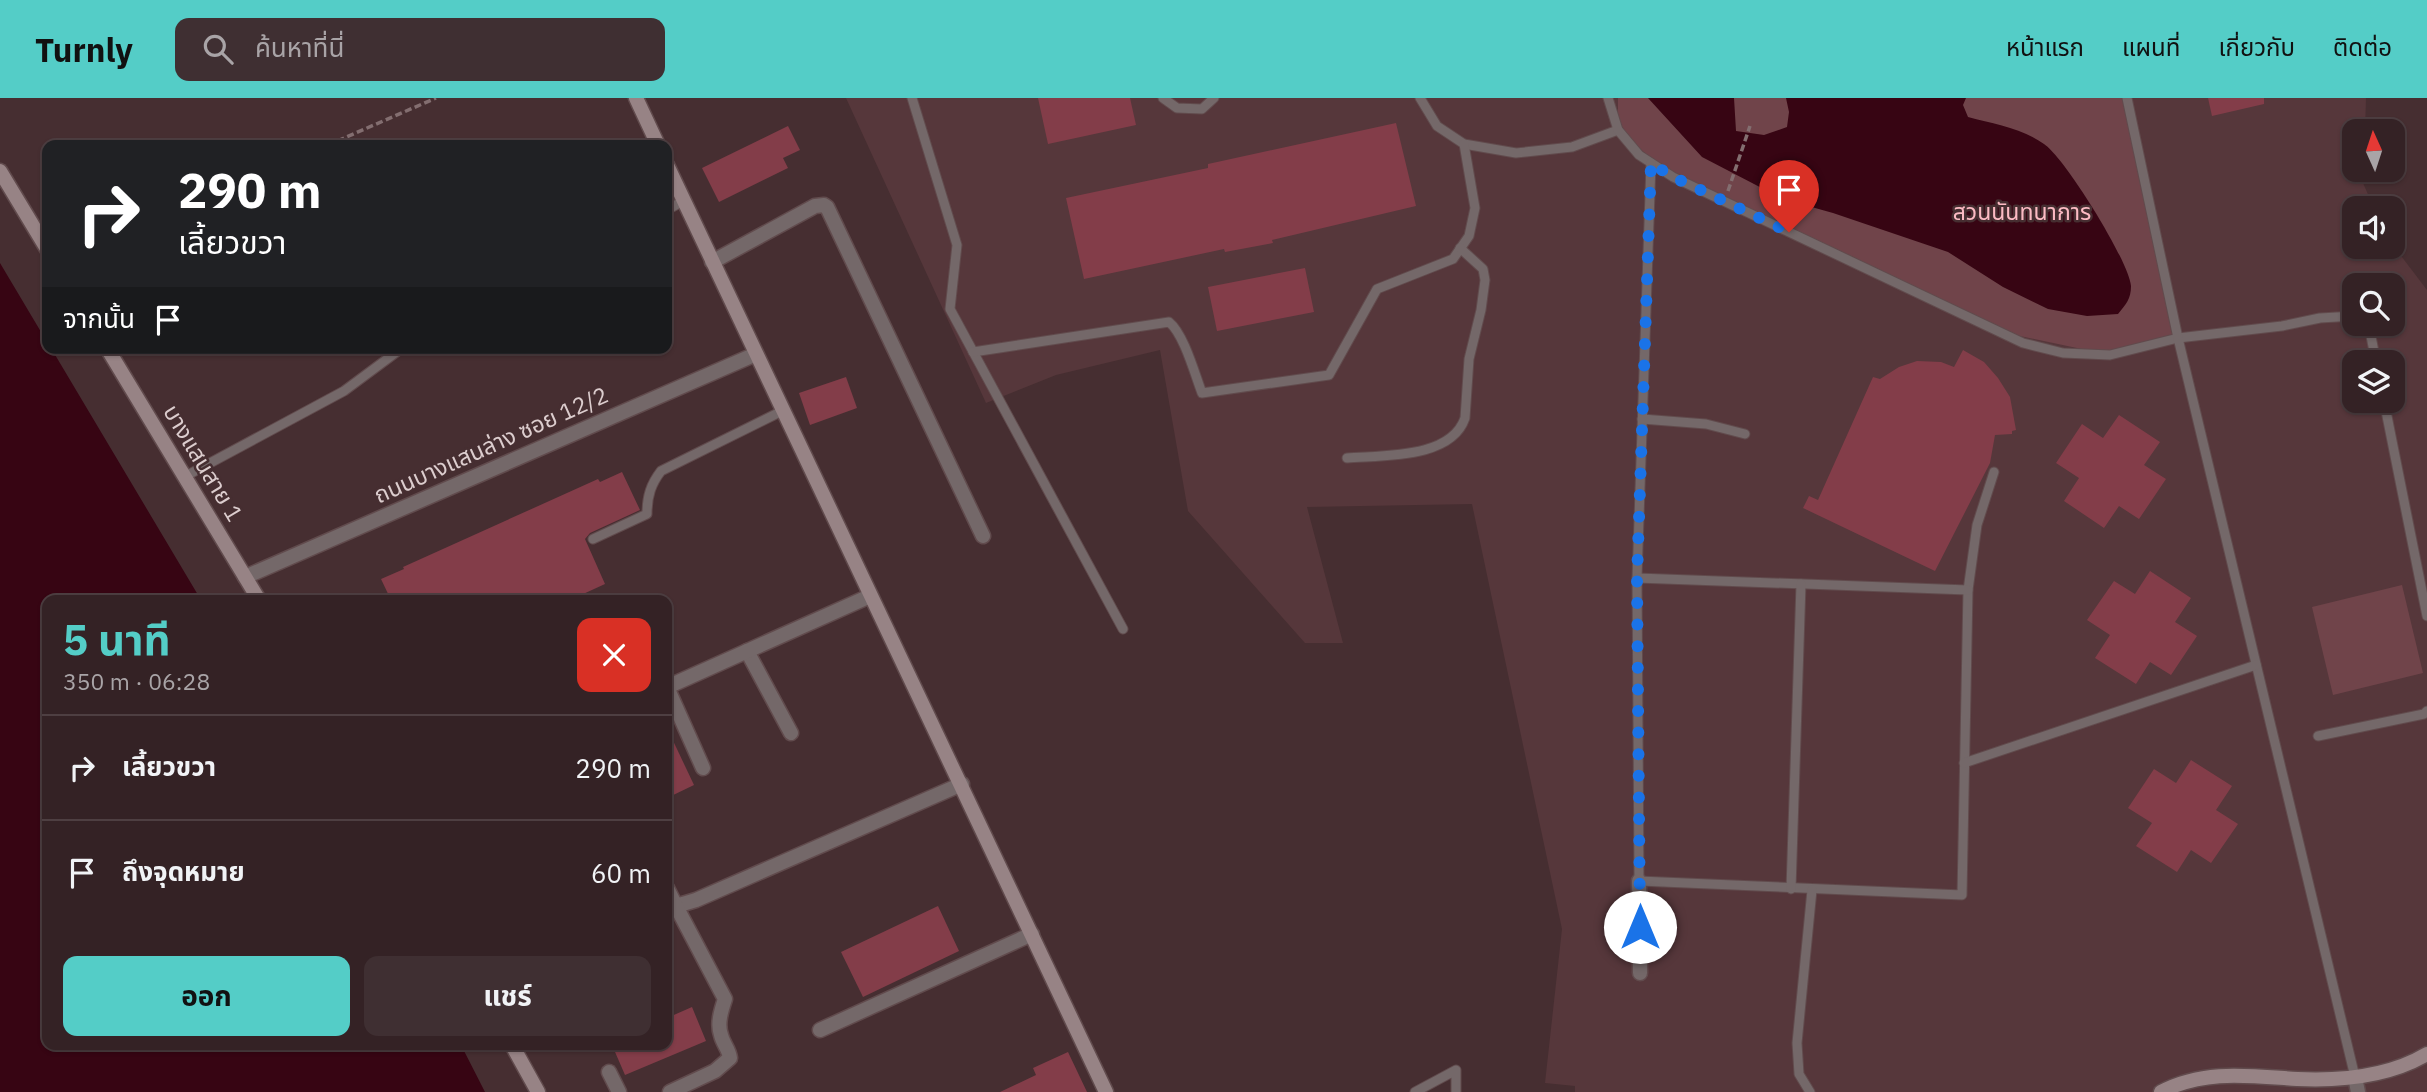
<!DOCTYPE html>
<html lang="th">
<meta charset="utf-8">
<style>
:root{--surface:#342225;--page:#3f2f32;--text:#f1f3f6;--muted:#a9a4a7;--line:#4e3f42;--accent:#54cdc7}
body{margin:0;font-family:"IBM Plex Sans","Noto Sans Thai",sans-serif;background:var(--page);color:var(--text);height:100vh;display:flex;flex-direction:column;font-size:26px;white-space:nowrap}
*{box-sizing:border-box;margin:0}
p{font-size:23px;color:var(--muted)}
.icon{flex:none;width:38px;height:38px;fill:none;stroke:currentColor;stroke-width:2;stroke-linecap:round;stroke-linejoin:round}
.map{position:relative;flex:1;overflow:hidden}
.sheet{position:absolute;left:42px;top:497px;width:630px;height:455px;display:flex;flex-direction:column;background:var(--surface);border-radius:14px;box-shadow:0 2px 5px #0004,0 0 0 2px var(--line)}
.sheet>*{flex:none}
.guide{position:absolute;left:42px;top:42px;width:630px;height:214px;border-radius:14px;box-shadow:0 2px 5px #0004,0 0 0 2px var(--line);background:#202124;color:#fff;overflow:hidden}
.needle{width:46px;rotate:357deg}
.tools{position:absolute;left:2342px;top:21px;display:grid;gap:14px}
.tools a{display:grid;place-items:center;width:63px;height:63px;border-radius:14px;background:var(--surface);box-shadow:0 2px 5px #0004,0 0 0 2px var(--line);font-size:35px}
.pin{position:absolute;display:grid;place-items:center;width:60px;height:60px;color:#fff;margin:-72px -30px;border-radius:50% 50% 50% 0;rotate:-45deg;box-shadow:0 0 7px #0007}
.pin .icon{rotate:45deg}
.me{position:absolute;width:77px;margin:-38px;rotate:0deg;stroke-linejoin:round;filter:drop-shadow(0 0 5px #0008)}
.turn{display:flex;align-items:center;gap:24px;height:147px;padding:0 21px;font-size:32px}
.turn .icon{width:91px;height:91px;stroke-width:2.5}
.turn b{display:block;font-size:49px;line-height:60px}
.then{display:flex;align-items:center;height:66px;padding:0 21px;background:#0003;gap:14px;font-size:26px}
.round{display:grid;place-items:center;flex:none;width:74px;height:74px;border-radius:14px;background:var(--page)}
.summary{display:flex;align-items:center;justify-content:space-between;height:119px;padding:0 21px}
h1{font-size:42px;font-weight:700;line-height:52px;color:var(--accent)}
.action{display:flex;gap:14px;margin-top:auto;padding:14px 21px}
.action a{flex:1;height:80px;border-radius:14px;background:var(--accent);color:#111;font-size:28px;font-weight:700;line-height:80px;text-align:center}
.action a+a{background:var(--page);color:var(--text)}
ul{padding:0;list-style:none}
li{display:flex;align-items:center;gap:21px;height:105px;padding:0 21px;border-top:2px solid var(--line)}
li div{flex:1}
li b{display:block;font-size:26px}
li em{font-style:normal}
header{display:flex;align-items:center;gap:42px;box-sizing:border-box;height:98px;padding:0 35px;background:var(--accent);color:#111}
header strong{font-size:33px}
nav{display:flex;gap:38px;margin-inline-start:auto;font-size:24px}
.search{width:490px;height:63px;background:var(--page);display:flex;align-items:center;gap:18px;box-sizing:border-box;padding:0 24px;border-radius:14px;color:var(--muted);font-size:26px}
.map>svg:first-child{display:block}
</style>
<header>
<strong>Turnly</strong>
<div class="search"><svg class="icon" aria-label="search" viewBox="0 0 24 24"><circle cx="10" cy="10" r="6"/><path d="M15 15l6 6"/></svg>ค้นหาที่นี่</div>
<nav><a>หน้าแรก</a><a>แผนที่</a><a>เกี่ยวกับ</a><a>ติดต่อ</a></nav>
</header>
<div class="map">
<svg width="2427" height="994" viewBox="0 0 2427 994">
<rect width="100%" height="100%" fill="#462e31"/>
<!-- built -->
<path fill="#56373b" fill-rule="evenodd" d="M846 0H2366L2365 33H2354V72H2363V85L2374 110H2354V149H2392V146L2427 192V994H1575V988L1545 985 1562 831 1472 406 1307 409 1343 545H1305L1188 413 1160 252 1056 277 986 305ZM2354 187H2392V226H2354ZM2354 264H2392V303H2354Z"/>
<!-- green -->
<g fill="#70444a">
<polygon points="1618,0 2127,0 2178,240 2110,257 2001,234 1673,79 1618,32"/>
<polygon points="2402,487 2423,575 2333,597 2312,509"/>
</g>
<!-- water -->
<g fill="#370513">
<path d="M1648 0H1734L1736 33 1764 37 1787 29 1789 14 1786 0H1966L1963 7 1968 19C1994 26 2022 30 2044 46 2065 60 2129 163 2131 188 2131 201 2126 206 2118 216L2087 218 2048 211 2003 189 1948 154 1833 115 1783 101 1702 59Z"/>
<polygon points="0,165 47,244 47,250 51,250 201,502 47,502 47,947 461,947 485,994 0,994"/>
</g>
<!-- building -->
<g fill="#833d49">
<polygon points="1038,0 1130,0 1136,27 1048,46"/>
<polygon points="2208,0 2264,0 2264,6 2212,18"/>
<polygon points="1396,25 1416,108 1272,142 1273,145 1225,154 1224,151 1084,181 1066,100 1208,70 1208,66"/>
<polygon points="788,28 800,52 783,60 788,70 719,104 702,70"/>
<polygon points="1305,170 1314,214 1217,233 1208,189"/>
<polygon points="1963,252 1984,264 1998,280 2010,299 2016,332 2012,333 2012,336 1995,337 1990,365 1935,473 1803,410 1809,398 1818,402 1873,279 1880,281 1899,269 1917,263 1941,264 1954,269"/>
<polygon points="846,279 857,310 810,327 799,295"/>
<polygon points="2119,317 2160,344 2144,367 2166,381 2139,421 2119,408 2104,430 2064,403 2079,380 2056,365 2082,326 2103,340"/>
<polygon points="622,374 640,412 590,435 585,441 605,486 570,502 391,502 381,481 404,471 403,469 598,381 600,384"/>
<polygon points="2150,473 2191,500 2175,524 2197,538 2171,577 2150,564 2136,586 2095,560 2110,537 2087,522 2114,483 2135,496"/>
<polygon points="667,630 694,687 667,700"/>
<polygon points="2191,662 2232,688 2216,712 2238,726 2211,765 2191,752 2177,774 2136,748 2152,725 2128,710 2154,671 2176,685"/>
<polygon points="938,808 959,853 863,899 841,854"/>
<polygon points="692,909 706,943 625,977 612,947 667,947 667,920"/>
<polygon points="1068,954 1087,994 1000,994 1036,977 1033,970"/>
</g>
<g fill="none" stroke-linecap="round" stroke-linejoin="round">
<defs>
<g id="lane">
<polyline points="912,0 957,147 950,211 1123,531"/>
<polyline points="1163,0 1177,10 1202,11 1214,0"/>
<polyline points="1420,0 1437,28 1464,46 1516,55 1572,49 1618,32"/>
<polyline points="1608,0 1618,32 1639,57 1673,79 2023,245 2063,255 2110,257 2178,240 2282,228 2320,220 2354,218"/>
<polyline points="2127,0 2178,240 2355,979"/>
<polyline points="1651,65 1637,480 1639,783 1962,797 1968,492 1977,427 1994,374"/>
<polyline points="667,112 683,103"/>
<polyline points="2363,226 2370,233 2376,264"/>
<path d="M973 254 1169 224C1184 236 1195 277 1202 295L1329 277 1377 191 1453 161 1469 138 1475 110 1464 46"/>
<polyline points="2384,303 2427,518"/>
<polyline points="1642,321 1706,326 1745,336"/>
<path d="M1347 360C1383 357 1451 361 1465 320L1469 261 1481 212 1485 182 1483 171 1460 150"/>
<polyline points="184,379 344,293 402,250"/>
<path d="M593 441 647 416C647 398 651 386 661 373L782 313"/>
<polyline points="1637,480 1968,492"/>
<polyline points="2318,638 2424,616 2427,613"/>
<polyline points="1964,665 2256,567"/>
<polyline points="1791,791 1801,486"/>
<polyline points="1415,994 1456,972 1456,994"/>
<polyline points="1810,994 1799,976 1797,945 1812,792"/>
</g>
<g id="street">
<polyline points="712,164 815,108 824,107 827,109 983,438"/>
<polyline points="245,479 756,256"/>
<polyline points="747,553 791,635"/>
<polyline points="667,589 870,498"/>
<polyline points="667,589 703,670"/>
<polyline points="1639,783 1640,875"/>
<polyline points="667,790 676,808 696,802 962,686"/>
<polyline points="820,932 1032,836"/>
<polyline points="609,974 619,994"/>
<polyline points="2355,979 2358,994"/>
<path d="M670 994 715 973 730 960C729 951 723 946 721 937 717 926 721 913 725 901L676 808"/>
</g>
<g id="secondary">
<polyline points="636,0 658,47"/>
<polyline points="667,67 1106,994"/>
<polyline points="0,73 47,151"/>
<polyline points="107,250 259,502"/>
<polyline points="512,947 538,994"/>
<path d="M2161 994C2204 971 2250 978 2297 981 2340 983 2390 978 2427 956"/>
</g>
</defs>
<!-- lane casing -->
<use href="#lane" stroke="#614b4d" stroke-width="11"/>
<!-- street casing -->
<use href="#street" stroke="#614b4d" stroke-width="17"/>
<!-- secondary casing -->
<use href="#secondary" stroke="#614b4d" stroke-width="17"/>
<!-- path -->
<g stroke="#836e70" stroke-width="3.5" stroke-dasharray="7 3.5" stroke-linecap="butt">
<polyline points="328,47 436,0"/>
<polyline points="1728,93 1750,28"/>
</g>
<!-- lane -->
<use href="#lane" stroke="#746869" stroke-width="9"/>
<!-- street -->
<use href="#street" stroke="#746869" stroke-width="14"/>
<!-- secondary -->
<use href="#secondary" stroke="#978385" stroke-width="14"/>
</g>
<g fill="none" stroke-linecap="round" stroke-linejoin="round">
<!-- route -->
<polyline stroke="#1a73e8" stroke-width="12" stroke-dasharray="0 21.6" points="1640,829 1637,480 1651,65 1673,79 1789,134"/>
</g>
<g text-anchor="middle" stroke-width="5" stroke-linejoin="round" paint-order="stroke">
<!-- park labels -->
<g font-size="23" fill="#fcbac3" stroke="#462e31">
<text x="2022" y="122">สวนนันทนาการ</text>
</g>
<!-- street labels -->
<g font-size="23" fill="#dccdce" stroke="#462e31">
<text transform="translate(491 347) rotate(-24)" y="8">ถนนบางแสนล่าง ซอย 12/2</text>
<text transform="translate(203 365) rotate(59)" y="8">บางแสนสาย 1</text>
</g>
</g>
</svg>
<div class="tools">
<a><svg class="needle" viewBox="-14 -14 28 28"><path d="M0-13l5 13h-10z" fill="#e53935"/><path d="M0 13l5-13h-10z" fill="#a9a4a7"/></svg></a>
<a><svg class="icon" aria-label="sound" viewBox="0 0 24 24"><path d="M4 9h4l5-4v14l-5-4H4zM17 9q2 3 0 6"/></svg></a>
<a><svg class="icon" aria-label="search" viewBox="0 0 24 24"><circle cx="10" cy="10" r="6"/><path d="M15 15l6 6"/></svg></a>
<a><svg class="icon" aria-label="layers" viewBox="0 0 24 24"><path d="M12 4l9 5-9 5-9-5zM3 14l9 5 9-5"/></svg></a>
</div>
<div class="pin" style="left:1789px;top:134px;background:#d93025"><svg class="icon" aria-label="arrive" viewBox="0 0 24 24"><path d="M6 21V4h12l-3 4 3 4H6"/></svg></div>
<svg class="me" style="left:1640px;top:829px" viewBox="-20 -20 40 40"><circle r="19" fill="#fff"/><path d="M0-13L10 11 0 6-10 11z" fill="#1a73e8"/></svg>
<div class="guide">
<div class="turn"><svg class="icon" aria-label="right" viewBox="0 0 24 24"><path d="M7 20v-9h11M14 6l5 5-5 5"/></svg><div><b>290 m</b>เลี้ยวขวา</div></div>
<div class="then">จากนั้น<svg class="icon" aria-label="arrive" viewBox="0 0 24 24"><path d="M6 21V4h12l-3 4 3 4H6"/></svg></div>
</div>
<section class="sheet">
<div class="summary"><div><h1>5 นาที</h1><p>350 m · 06:28</p></div><a class="round" style="background:#d93025;color:#fff"><svg class="icon" aria-label="close" viewBox="0 0 24 24"><path d="M6 6l12 12M18 6L6 18"/></svg></a></div>
<ul>
<li><svg class="icon" aria-label="right" viewBox="0 0 24 24"><path d="M7 20v-9h11M14 6l5 5-5 5"/></svg><div><b>เลี้ยวขวา</b></div><em>290 m</em></li>
<li><svg class="icon" aria-label="arrive" viewBox="0 0 24 24"><path d="M6 21V4h12l-3 4 3 4H6"/></svg><div><b>ถึงจุดหมาย</b></div><em>60 m</em></li>
</ul>
<div class="action"><a>ออก</a><a>แชร์</a></div>
</section>
</div>
